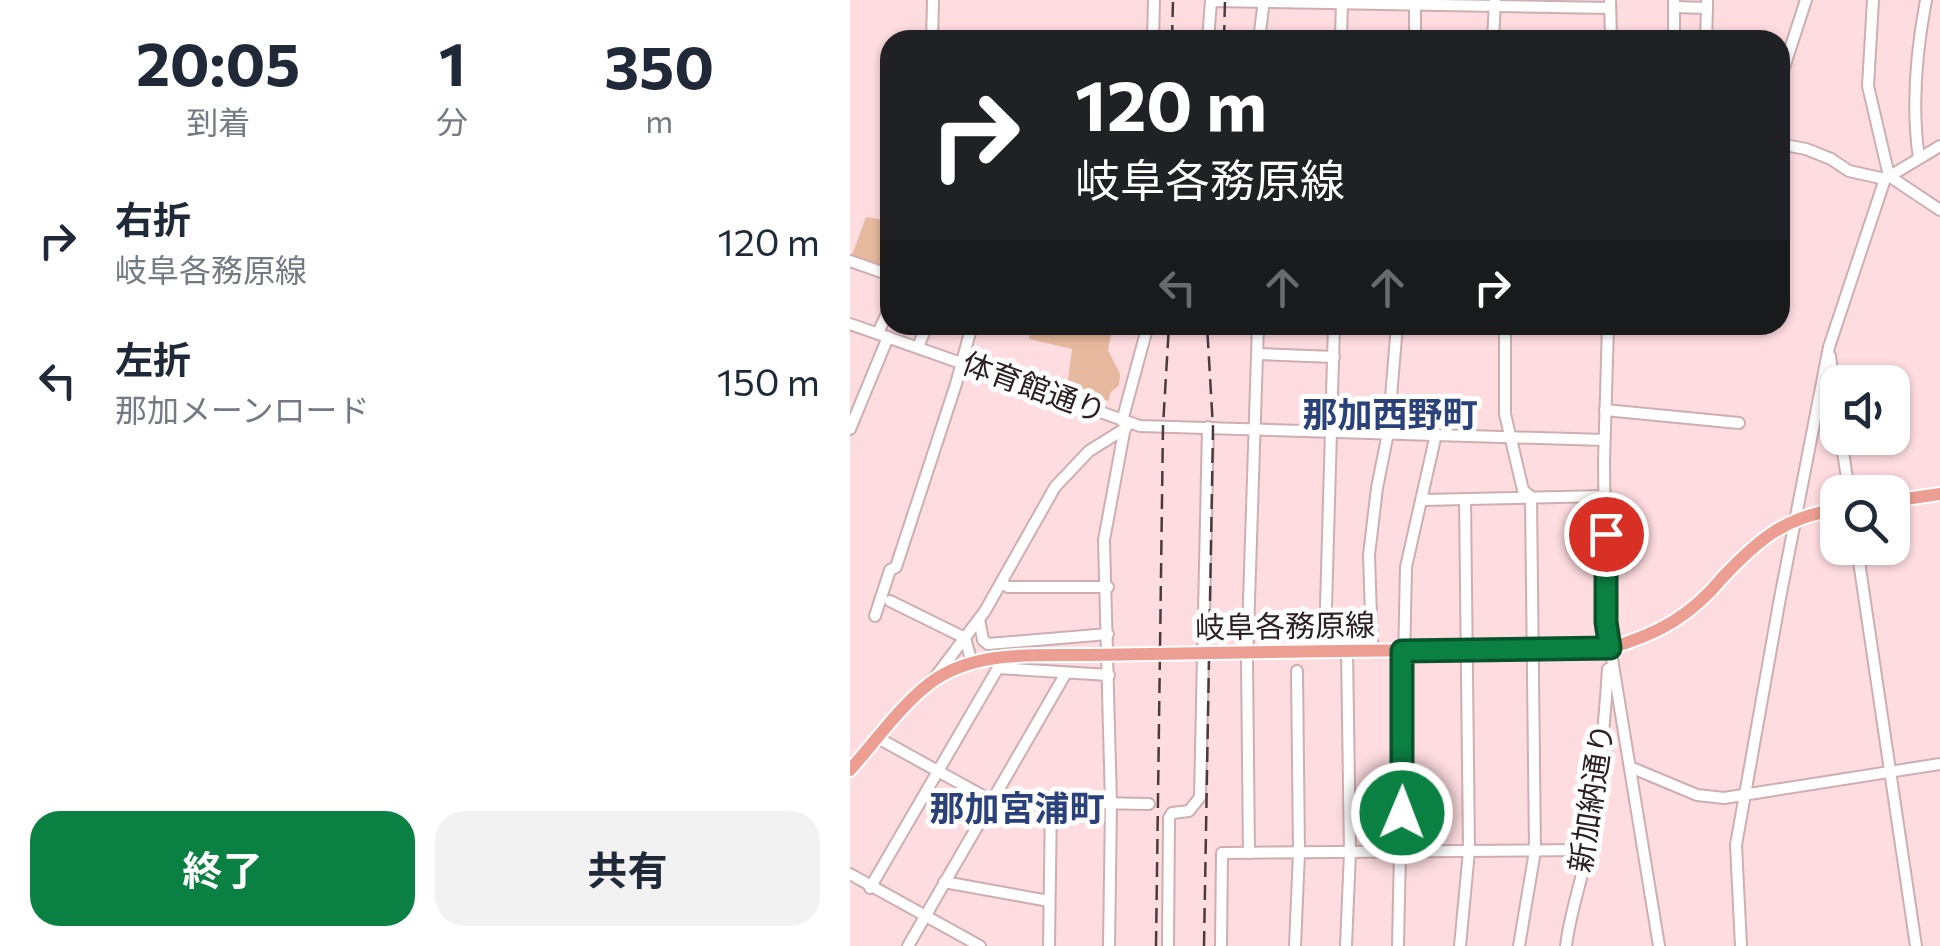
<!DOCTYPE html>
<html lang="ja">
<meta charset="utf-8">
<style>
:root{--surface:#fff;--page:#f2f2f3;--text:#1f2937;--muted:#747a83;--accent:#0b8043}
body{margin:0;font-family:Commissioner,"Noto Sans JP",sans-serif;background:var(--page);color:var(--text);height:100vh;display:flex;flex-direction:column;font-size:38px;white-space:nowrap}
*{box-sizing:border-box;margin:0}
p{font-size:32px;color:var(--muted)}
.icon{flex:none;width:55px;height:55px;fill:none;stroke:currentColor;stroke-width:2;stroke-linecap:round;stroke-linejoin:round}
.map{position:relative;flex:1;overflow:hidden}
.drawer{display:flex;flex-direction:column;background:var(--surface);width:850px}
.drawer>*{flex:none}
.top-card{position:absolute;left:30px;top:30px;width:910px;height:305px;border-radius:30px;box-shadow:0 2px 8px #0004;background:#202124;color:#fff;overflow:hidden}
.buttons{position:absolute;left:970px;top:365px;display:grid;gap:20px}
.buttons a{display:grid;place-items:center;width:90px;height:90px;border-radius:20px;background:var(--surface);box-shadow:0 2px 8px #0004;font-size:50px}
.pin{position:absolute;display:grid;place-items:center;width:85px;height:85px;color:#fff;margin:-42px;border:5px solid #fff;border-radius:50%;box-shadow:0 2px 10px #0007}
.me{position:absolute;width:110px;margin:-55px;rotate:1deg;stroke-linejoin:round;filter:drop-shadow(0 0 8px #0008)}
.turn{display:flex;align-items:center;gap:35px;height:210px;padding:0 30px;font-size:45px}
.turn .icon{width:130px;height:130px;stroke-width:2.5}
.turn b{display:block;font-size:70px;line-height:85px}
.lanes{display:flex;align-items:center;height:95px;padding:0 30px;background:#0003;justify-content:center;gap:50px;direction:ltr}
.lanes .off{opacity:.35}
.eta{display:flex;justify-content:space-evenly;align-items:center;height:170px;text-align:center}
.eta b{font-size:60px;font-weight:700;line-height:70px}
.action{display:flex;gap:20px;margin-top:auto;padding:20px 30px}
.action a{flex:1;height:115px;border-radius:30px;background:var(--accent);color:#fff;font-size:40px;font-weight:700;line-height:115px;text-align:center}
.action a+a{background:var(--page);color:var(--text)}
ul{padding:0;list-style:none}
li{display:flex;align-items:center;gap:30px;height:140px;padding:0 30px}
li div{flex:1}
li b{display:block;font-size:38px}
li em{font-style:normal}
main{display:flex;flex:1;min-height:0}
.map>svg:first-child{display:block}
</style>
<main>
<section class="drawer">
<div class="eta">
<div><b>20:05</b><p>到着</p></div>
<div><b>1</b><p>分</p></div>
<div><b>350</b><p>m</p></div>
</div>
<ul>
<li><svg class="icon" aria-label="right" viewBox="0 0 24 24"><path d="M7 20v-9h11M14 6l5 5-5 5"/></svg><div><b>右折</b><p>岐阜各務原線</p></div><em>120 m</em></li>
<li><svg class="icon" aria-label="left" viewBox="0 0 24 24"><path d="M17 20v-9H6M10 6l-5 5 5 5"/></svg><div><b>左折</b><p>那加メーンロード</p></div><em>150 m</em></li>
</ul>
<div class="action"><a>終了</a><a>共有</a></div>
</section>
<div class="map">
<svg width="1090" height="946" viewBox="0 0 1090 946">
<rect width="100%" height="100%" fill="#fedce0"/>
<!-- park -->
<g fill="#e6b89d">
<polygon points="16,217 40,221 40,275 0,261"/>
<polygon points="182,325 263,325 258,350 270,374 269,385 260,393 259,401 217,389 222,349 179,339"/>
</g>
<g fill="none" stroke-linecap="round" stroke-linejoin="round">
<defs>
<g id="minor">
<polyline points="760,0 761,40"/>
<polyline points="1023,0 1018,86 1039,176 1090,210"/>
<polyline points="824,7 857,8 857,0"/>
<polyline points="82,40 83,0"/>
<polyline points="303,40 304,0"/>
<polyline points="358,40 361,1 760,8"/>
<polyline points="409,40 414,0"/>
<polyline points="491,40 492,0"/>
<polyline points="565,40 565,1"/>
<polyline points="643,40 645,1"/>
<polyline points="824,40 824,1"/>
<polyline points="856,40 857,8"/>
<polyline points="930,80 956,0"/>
<polyline points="930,144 956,149 981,159 999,171 1035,179"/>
<path d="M1069 158C1061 105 1066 53 1076 0"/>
<polyline points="0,261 40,275"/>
<polyline points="0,324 290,426 754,440"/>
<polyline points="484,325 475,642 522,642"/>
<polyline points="655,325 655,414 673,490 681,497 685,851 669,946"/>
<polyline points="758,325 754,462 756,622 809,946"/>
<polyline points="28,333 40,307"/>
<polyline points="68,347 77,325"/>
<polyline points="408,354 484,357"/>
<polyline points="980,356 988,410"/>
<polyline points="755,410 889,423"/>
<polyline points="272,421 298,325"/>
<polyline points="0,429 38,337"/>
<polyline points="991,438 999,492"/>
<polyline points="572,500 755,496"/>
<polyline points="1007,548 1066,946"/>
<polyline points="151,583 158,587 258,587"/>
<polyline points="40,601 115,638 122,663"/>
<polyline points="25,616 40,570 46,567 106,384 122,325"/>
<polyline points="129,619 133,640 138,644 258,634"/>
<polyline points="522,647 519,555 527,488 538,433 547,325"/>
<polyline points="83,680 135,611 205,487 239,451 276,428"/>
<polyline points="28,738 142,801 299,804"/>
<polyline points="780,767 847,795 874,798 1090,764"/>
<polyline points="399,853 397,662 408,325"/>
<polyline points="0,874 130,946"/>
<polyline points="94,882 199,901"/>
<polyline points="20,888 148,668 259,675"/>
<polyline points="58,946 216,673"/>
<polyline points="199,946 201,801"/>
<polyline points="259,946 261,804 254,540 274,432"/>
<polyline points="318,946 319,818 322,813 339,811 350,797 358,427"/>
<polyline points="371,946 372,853 738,850"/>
<polyline points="445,946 449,853 447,671"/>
<polyline points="496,946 500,852 497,651"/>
<polyline points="548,946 556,567 586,434"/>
<polyline points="610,946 619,851 615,499"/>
<path d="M716 946C720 912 732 881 738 847 749 789 754 729 758 669"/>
<polyline points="891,946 886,845 930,598 979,347 1035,179 1090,146"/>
</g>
<g id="major">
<polyline points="1042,501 1090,494"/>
<path d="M489 651 760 648C808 634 841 616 873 577"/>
<path d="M0 770C25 742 50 706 80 683 126 649 187 656 240 655"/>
</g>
</defs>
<!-- minor casing -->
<use href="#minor" stroke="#cdaeb1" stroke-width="14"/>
<!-- major casing -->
<use href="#major" stroke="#fff" stroke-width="16"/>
<!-- minor -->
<use href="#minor" stroke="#fff" stroke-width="10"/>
<!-- major -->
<use href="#major" stroke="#ec9e92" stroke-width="12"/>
<!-- rail -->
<g stroke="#4a3b3d" stroke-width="2.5" stroke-dasharray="15 8" stroke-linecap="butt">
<polyline points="322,40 323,0"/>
<polyline points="374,40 375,0"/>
<polyline points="306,946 313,426 319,325"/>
<polyline points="354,946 363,428 357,325"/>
</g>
<defs>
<g id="major-bridge">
<path d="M873 577C909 539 935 517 988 509"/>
<polyline points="240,655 489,651"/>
</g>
</defs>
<!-- major-bridge casing -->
<use href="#major-bridge" stroke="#fff" stroke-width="16" stroke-linecap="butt"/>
<!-- major-bridge -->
<use href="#major-bridge" stroke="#ec9e92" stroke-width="12"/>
</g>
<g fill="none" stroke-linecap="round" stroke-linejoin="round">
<defs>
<polyline id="route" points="552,813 552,651 760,648 756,622 756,534"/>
</defs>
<!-- route casing -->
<use href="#route" stroke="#07532c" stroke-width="25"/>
<!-- route -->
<use href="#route" stroke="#0b8043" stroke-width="18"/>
</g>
<g text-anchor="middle" stroke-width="10" stroke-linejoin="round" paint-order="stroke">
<!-- street labels -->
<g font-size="30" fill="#2c2022" stroke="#fff">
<text transform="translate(184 388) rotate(20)" y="10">体育館通り</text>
<text transform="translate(435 627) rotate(-1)" y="10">岐阜各務原線</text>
<text transform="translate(742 798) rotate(-81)" y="10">新加納通り</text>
</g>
<!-- quarter labels -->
<g font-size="35" font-weight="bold" fill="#2a4179" stroke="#fff">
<text x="540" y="427">那加西野町</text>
<text x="167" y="821">那加宮浦町</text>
</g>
</g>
</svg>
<div class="buttons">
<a><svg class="icon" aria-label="sound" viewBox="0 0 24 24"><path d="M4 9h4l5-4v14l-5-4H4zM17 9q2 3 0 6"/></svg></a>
<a><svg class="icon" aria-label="search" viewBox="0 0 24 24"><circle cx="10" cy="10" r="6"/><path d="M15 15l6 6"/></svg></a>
</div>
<div class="pin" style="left:756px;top:534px;background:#d93025"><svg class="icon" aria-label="arrive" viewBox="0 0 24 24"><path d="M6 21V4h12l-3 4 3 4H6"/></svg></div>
<svg class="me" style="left:552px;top:813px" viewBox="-20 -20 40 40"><circle r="17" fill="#0b8043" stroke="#fff" stroke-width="3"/><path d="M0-11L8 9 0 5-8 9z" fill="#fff"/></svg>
<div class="top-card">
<div class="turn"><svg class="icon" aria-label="right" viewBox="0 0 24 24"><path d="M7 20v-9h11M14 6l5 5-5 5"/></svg><div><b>120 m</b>岐阜各務原線</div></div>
<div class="lanes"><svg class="icon off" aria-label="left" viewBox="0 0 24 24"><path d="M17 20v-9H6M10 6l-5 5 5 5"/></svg><svg class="icon off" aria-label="ahead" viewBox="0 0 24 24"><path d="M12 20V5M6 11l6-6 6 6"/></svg><svg class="icon off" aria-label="ahead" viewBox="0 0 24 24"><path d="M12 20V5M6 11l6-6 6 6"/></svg><svg class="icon" aria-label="right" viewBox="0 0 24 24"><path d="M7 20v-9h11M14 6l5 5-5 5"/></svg></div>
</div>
</div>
</main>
